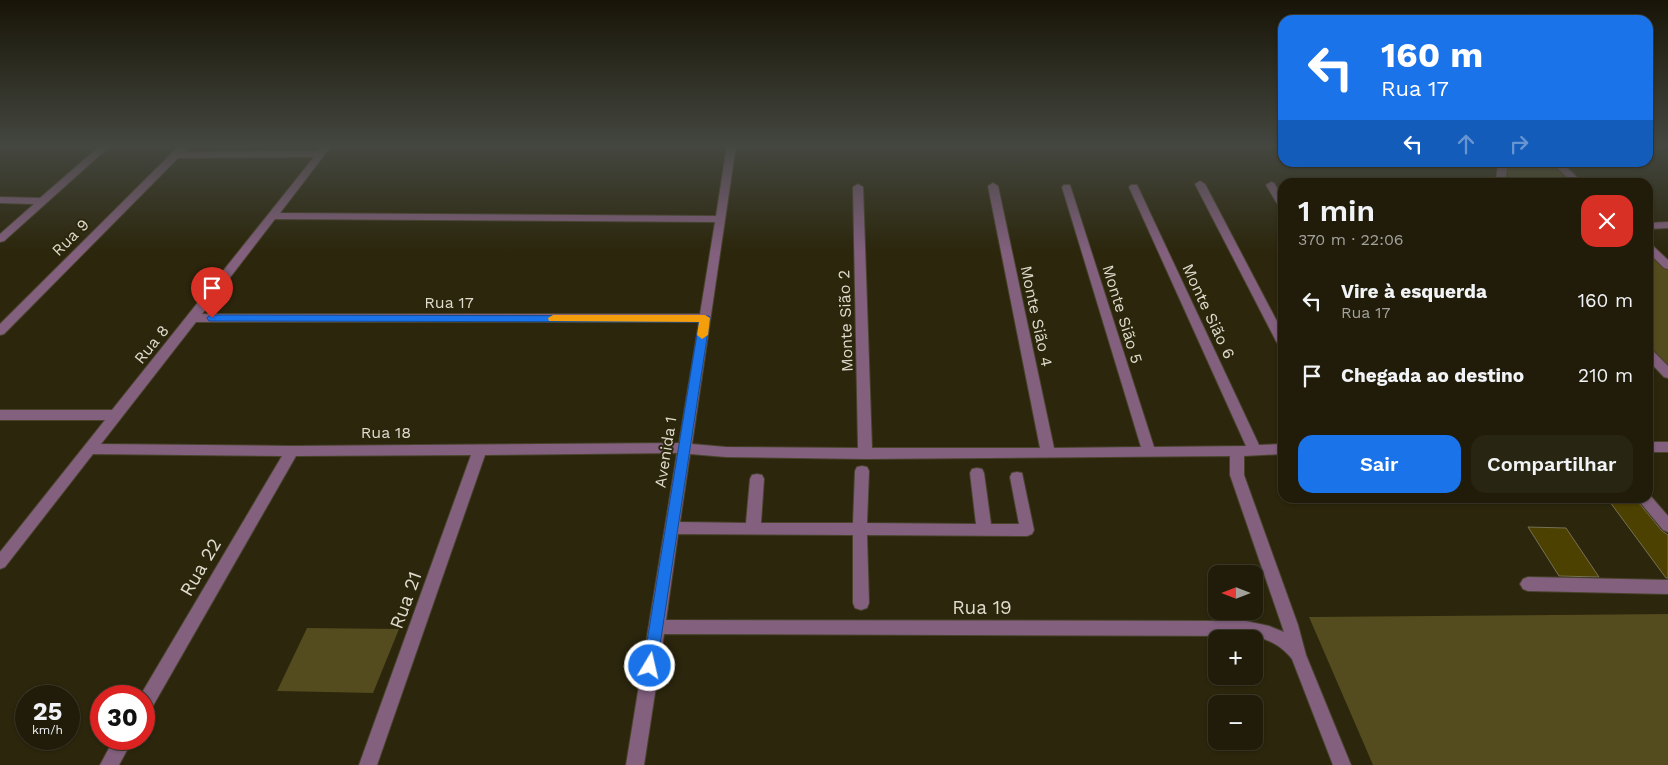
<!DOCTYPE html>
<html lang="pt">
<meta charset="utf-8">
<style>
:root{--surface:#201c09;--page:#282512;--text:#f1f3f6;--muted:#a2a19c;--line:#3d3a2a;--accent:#1a73e8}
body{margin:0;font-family:"Work Sans",sans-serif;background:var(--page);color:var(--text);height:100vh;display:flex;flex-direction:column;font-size:19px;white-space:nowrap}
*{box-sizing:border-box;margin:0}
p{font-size:16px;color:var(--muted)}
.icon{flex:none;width:28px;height:28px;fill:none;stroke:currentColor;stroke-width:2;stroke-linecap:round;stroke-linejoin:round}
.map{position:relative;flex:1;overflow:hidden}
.drawer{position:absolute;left:1278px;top:178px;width:375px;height:325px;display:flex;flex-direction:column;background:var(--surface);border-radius:15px;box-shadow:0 1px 4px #0004,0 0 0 1px var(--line)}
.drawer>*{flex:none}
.hud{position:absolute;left:1278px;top:15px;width:375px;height:152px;border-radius:15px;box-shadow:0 1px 4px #0004,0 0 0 1px var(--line);background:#1a73e8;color:#fff;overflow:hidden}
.needle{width:32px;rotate:270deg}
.fabs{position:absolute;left:1208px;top:565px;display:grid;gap:10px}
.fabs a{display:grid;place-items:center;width:55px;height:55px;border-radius:10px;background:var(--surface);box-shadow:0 1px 4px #0004,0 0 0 1px var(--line);font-size:25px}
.speed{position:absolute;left:15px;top:685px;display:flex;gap:10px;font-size:25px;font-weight:700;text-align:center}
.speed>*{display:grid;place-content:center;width:65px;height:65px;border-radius:50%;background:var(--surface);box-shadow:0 1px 4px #0004,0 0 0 1px var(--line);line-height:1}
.speed small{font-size:12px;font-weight:400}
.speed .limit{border:8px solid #d22;background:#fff;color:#111}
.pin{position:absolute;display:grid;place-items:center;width:42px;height:42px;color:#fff;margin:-51px -21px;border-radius:50% 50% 50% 0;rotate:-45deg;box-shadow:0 0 5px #0007}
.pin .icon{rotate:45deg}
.me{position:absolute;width:55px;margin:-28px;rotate:9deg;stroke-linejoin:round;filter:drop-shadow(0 0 4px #0008)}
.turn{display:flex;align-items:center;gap:18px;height:105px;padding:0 20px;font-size:22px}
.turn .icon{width:65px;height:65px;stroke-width:2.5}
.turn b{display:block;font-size:35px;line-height:42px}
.lanes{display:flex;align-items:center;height:48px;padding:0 20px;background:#0003;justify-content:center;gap:25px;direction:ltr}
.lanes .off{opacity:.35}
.round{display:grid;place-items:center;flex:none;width:52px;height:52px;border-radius:15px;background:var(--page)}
.headline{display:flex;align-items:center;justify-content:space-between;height:85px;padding:0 20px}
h1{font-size:30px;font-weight:600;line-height:38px}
.action{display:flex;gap:10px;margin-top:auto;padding:10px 20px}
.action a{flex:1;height:58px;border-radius:15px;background:var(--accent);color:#fff;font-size:20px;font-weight:600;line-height:58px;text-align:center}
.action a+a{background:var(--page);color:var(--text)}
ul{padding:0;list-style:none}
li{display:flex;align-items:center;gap:15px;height:75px;padding:0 20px}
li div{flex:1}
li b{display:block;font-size:19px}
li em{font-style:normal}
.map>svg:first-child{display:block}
</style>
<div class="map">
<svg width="1668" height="765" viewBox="0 0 1668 765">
<rect width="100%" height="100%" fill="#2b260c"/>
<!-- green -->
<g fill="#544b1e">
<polygon points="1504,163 1557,163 1579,182 1506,182"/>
<polygon points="1648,245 1668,264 1668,366 1648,344"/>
<polygon points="1668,614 1668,765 1373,765 1309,617"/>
<polygon points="307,628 399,629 373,693 277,691"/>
</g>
<!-- building -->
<g fill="#4c4100" stroke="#777155">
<polygon points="1607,498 1636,498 1639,503 1662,531 1668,535 1668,578 1666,578"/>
<polygon points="1528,527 1566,528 1599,577 1559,576"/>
</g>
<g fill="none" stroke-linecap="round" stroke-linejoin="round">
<defs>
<g id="minor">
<polygon points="101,145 111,145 4,241 0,242 0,234 34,204 0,203 0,197 40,198"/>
<path d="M180 145H190L183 152 318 151 324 145H332L280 213 716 216 727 145H736L692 444 726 447 858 448 853 187 858 184 863 187 872 448H1040L988 186 993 183 998 186 1054 448 1141 447 1062 187 1064 185H1070L1154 447 1246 446 1129 187 1131 185H1137L1259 445 1282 444V454L1244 456V475L1298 625 1306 655 1351 765H1333L1292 659C1282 646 1270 640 1254 636L664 634 644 765H626L677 453 485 455 377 765H359L471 455 296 456 150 711 144 713V696H140L282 456 93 454 5 567 0 569V552L105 420H0V410H112L314 157 178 158 4 334 0 335V324ZM275 219 715 222 700 314H202ZM196 322H699L679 443 292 446 101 444ZM690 454 726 457 865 459 1230 456V475L1284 632 1269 626 1246 621 666 620 678 534 853 535V603L855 608 861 610 867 608 869 603 867 535 1027 536 1032 534 1034 530 1022 473 1017 472 1012 473 1010 477 1019 524H991L984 473 982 469 977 468 972 469 970 473 976 524 867 523 869 471 867 467 862 466 857 467 855 471 853 523H761L764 479 762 475 757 474 752 475 750 479 746 523 680 522Z"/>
<polygon points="1498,162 1508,162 1505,182 1496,182"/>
<polygon points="1551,162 1561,162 1582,182 1572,182"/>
<polygon points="1200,181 1205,184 1282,331 1282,345 1278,344 1276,341 1195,184"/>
<polygon points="1271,182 1274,183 1282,196 1282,206 1278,205 1266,185"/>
<polygon points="1668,222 1668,228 1648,229 1648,223"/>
<polygon points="1648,244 1652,245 1668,260 1668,269 1664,268 1648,252"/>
<polygon points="1648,349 1652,350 1668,366 1668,378 1664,377 1648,360"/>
<rect x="1648" y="442" width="20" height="10"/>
<polygon points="1648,493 1668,516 1668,532 1663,530 1640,502 1638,498 1648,498"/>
<polygon points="1528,577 1668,580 1668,594 1528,591 1523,589 1520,584 1523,579"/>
<polygon points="114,739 133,739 119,765 100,765"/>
</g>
</defs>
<!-- minor casing -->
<use href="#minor" stroke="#48432b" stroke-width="2"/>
<!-- minor -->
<use href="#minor" fill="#82607e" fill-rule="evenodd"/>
</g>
<!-- sky -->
<linearGradient id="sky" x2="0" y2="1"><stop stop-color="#181507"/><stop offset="0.58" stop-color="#444740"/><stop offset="1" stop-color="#444740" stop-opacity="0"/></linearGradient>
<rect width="1668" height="252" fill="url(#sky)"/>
<!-- route -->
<polygon fill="#1a73e8" stroke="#114b97" points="212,315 709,316 710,318 656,671 650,673 645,671 643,666 699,322 209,321 207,318 209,316"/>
<!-- slow -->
<polygon fill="#f59e0b" points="553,315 705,315 710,318 708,335 702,339 697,335 699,322 549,321 548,318"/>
<g text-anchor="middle" stroke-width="4" stroke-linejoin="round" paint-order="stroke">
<!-- street labels -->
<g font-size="16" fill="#dfdccd" stroke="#2b260c">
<text transform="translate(70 237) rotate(-45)" y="6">Rua 9</text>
<text x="449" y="308">Rua 17</text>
<text transform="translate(1209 311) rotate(65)" y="6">Monte Sião 6</text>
<text transform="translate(1123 314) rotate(73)" y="6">Monte Sião 5</text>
<text transform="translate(1037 316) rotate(78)" y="6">Monte Sião 4</text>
<text transform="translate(845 321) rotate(-92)" y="6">Monte Sião 2</text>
<text transform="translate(151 344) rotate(-51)" y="6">Rua 8</text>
<text x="386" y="438">Rua 18</text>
<text transform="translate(665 452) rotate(-81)" y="6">Avenida 1</text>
</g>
<!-- near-street labels -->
<g font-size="19" fill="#dfdccd" stroke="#2b260c">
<text transform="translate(200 567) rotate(-60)" y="7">Rua 22</text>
<text transform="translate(405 600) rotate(-70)" y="7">Rua 21</text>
<text x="982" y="614">Rua 19</text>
</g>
</g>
</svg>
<div class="fabs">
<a><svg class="needle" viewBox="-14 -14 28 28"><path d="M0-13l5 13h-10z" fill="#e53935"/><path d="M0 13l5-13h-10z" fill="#a2a19c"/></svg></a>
<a>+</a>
<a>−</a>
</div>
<div class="speed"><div>25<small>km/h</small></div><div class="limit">30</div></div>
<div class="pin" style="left:212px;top:318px;background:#d93025"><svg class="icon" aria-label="arrive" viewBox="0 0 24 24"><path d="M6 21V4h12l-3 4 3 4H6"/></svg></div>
<svg class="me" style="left:650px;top:666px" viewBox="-20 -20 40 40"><circle r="17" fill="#1a73e8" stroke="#fff" stroke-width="3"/><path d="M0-11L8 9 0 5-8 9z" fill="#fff"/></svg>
<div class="hud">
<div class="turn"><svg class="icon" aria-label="left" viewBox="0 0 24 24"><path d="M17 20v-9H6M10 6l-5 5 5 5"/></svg><div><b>160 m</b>Rua 17</div></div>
<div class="lanes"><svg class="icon" aria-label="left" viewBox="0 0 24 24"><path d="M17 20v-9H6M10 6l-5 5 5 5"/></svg><svg class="icon off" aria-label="ahead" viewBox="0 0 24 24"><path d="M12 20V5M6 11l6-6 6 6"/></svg><svg class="icon off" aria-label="right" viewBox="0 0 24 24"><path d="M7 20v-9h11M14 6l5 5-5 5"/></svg></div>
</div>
<section class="drawer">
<div class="headline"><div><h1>1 min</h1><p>370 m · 22:06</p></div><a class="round" style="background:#d93025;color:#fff"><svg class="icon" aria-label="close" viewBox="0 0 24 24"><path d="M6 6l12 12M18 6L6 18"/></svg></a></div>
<ul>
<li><svg class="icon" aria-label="left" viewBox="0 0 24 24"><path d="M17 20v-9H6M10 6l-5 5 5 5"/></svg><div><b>Vire à esquerda</b><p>Rua 17</p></div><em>160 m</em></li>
<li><svg class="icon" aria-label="arrive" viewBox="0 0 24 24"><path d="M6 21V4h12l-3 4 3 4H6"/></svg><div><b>Chegada ao destino</b></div><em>210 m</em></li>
</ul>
<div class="action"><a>Sair</a><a>Compartilhar</a></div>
</section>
</div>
